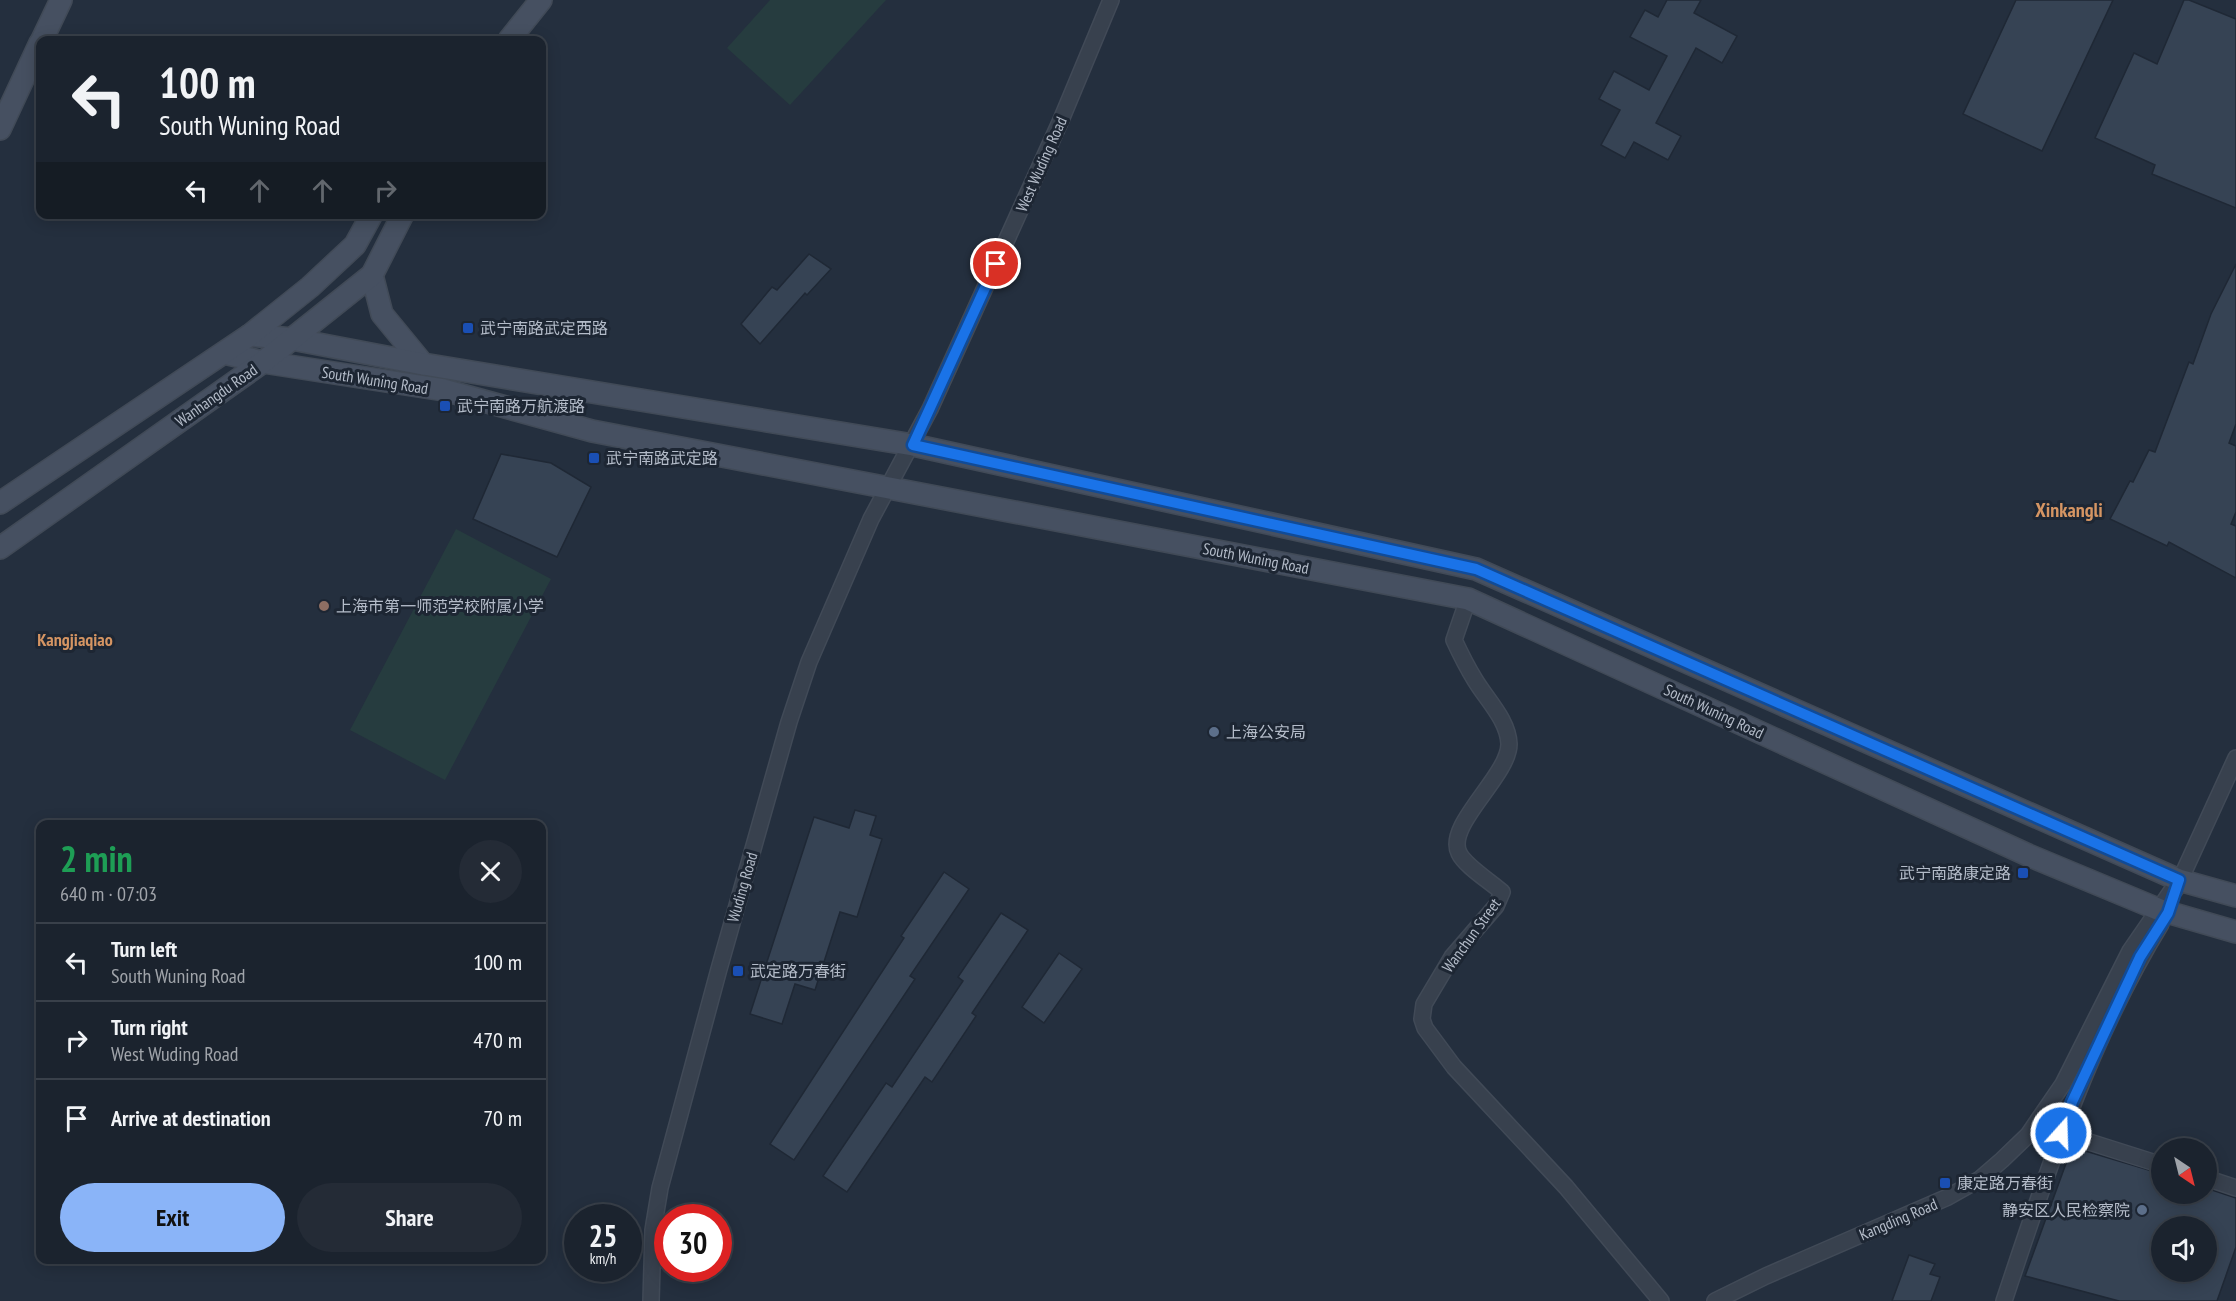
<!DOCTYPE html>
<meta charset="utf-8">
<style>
:root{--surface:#1b232e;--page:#242b36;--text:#f1f3f6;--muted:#a0a4aa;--line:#39404a;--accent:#8ab4f8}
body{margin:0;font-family:"PT Sans Narrow","Noto Sans SC",sans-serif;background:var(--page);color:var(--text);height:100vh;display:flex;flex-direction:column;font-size:22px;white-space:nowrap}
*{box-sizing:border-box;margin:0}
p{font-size:20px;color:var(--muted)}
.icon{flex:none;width:33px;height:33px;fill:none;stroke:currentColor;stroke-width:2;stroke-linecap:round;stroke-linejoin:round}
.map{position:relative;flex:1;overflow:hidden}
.details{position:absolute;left:36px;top:820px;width:510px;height:444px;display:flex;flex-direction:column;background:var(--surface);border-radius:12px;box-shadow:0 3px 15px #0003,0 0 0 2px var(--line)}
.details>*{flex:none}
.hud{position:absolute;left:36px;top:36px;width:510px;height:183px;border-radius:12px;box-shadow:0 3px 15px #0003,0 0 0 2px var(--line);background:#1b232e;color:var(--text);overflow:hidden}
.needle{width:39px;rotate:145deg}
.tools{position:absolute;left:2151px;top:1138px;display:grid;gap:12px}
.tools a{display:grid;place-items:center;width:66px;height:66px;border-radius:50%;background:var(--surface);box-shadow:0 3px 15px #0003,0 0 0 2px var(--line);font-size:30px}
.speed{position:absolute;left:564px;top:1204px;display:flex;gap:12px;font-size:30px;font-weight:700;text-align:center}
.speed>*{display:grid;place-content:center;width:78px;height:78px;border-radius:50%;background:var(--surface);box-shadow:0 3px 15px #0003,0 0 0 2px var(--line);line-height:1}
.speed small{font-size:15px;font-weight:400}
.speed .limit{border:9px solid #d22;background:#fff;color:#111}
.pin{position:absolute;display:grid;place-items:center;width:51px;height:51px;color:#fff;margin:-26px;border:3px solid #fff;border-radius:50%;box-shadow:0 2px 6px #0007}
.me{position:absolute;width:66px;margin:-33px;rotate:20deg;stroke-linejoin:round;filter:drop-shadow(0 0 4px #0008)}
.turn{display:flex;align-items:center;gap:21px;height:126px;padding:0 24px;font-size:27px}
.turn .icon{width:78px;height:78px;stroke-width:2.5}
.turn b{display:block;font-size:42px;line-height:51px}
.lanes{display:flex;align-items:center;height:57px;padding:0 24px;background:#0003;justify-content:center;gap:30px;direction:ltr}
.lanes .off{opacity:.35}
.round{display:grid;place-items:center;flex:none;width:63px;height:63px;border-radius:32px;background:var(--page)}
.headline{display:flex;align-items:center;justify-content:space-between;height:102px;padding:0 24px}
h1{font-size:36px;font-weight:700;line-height:45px;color:#1e9e55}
.action{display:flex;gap:12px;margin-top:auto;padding:12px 24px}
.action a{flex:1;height:69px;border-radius:36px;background:var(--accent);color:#111;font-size:24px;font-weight:700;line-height:69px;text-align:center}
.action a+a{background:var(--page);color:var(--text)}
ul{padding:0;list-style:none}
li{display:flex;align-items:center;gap:18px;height:78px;padding:0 24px;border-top:2px solid var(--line)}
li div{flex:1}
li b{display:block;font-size:22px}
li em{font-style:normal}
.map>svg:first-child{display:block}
</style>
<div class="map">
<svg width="2236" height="1301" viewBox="0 0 2236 1301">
<rect width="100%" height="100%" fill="#242f3e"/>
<!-- green -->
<g fill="#263c3f">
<polygon points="770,0 886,0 790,105 727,48"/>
<polygon points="456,529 551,579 445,780 350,730"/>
</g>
<!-- building -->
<g fill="#364354" stroke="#1f2835" stroke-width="1.5" fill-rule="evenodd">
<polygon points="1667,0 1701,0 1694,13 1737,36 1722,63 1696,48 1656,123 1681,136 1668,160 1634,142 1625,158 1601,145 1620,110 1599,99 1614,71 1649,90 1667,56 1630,37 1645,10 1658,17"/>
<polygon points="2016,0 2113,0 2042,151 1963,114"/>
<polygon points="2184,0 2189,0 2236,19 2236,208 2152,174 2155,165 2095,138 2134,53 2157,64"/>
<polygon points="809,254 831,269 807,295 805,293 760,344 741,324 772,287 777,290"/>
<polygon points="2236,264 2236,424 2229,443 2236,446 2236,512 2231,524 2236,526 2236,578 2169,542 2167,546 2110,519 2130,481 2133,482 2149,450 2155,452 2189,362 2193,364 2211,314"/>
<polygon points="501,454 551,463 591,487 557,557 473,519"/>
<polygon points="855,810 876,816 870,835 882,839 857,917 840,912 815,990 795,984 782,1024 750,1014 814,817 849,828"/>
<polygon points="944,872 969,889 910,976 915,979 794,1160 770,1144 904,938 901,936"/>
<polygon points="1001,913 1028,930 972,1013 976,1016 932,1082 925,1077 847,1192 823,1176 886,1083 892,1087 963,981 958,977"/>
<polygon points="1059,953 1082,969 1044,1023 1022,1007"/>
<path d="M2072 1147 2162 1174V1194H2206V1188L2236 1198V1247L2217 1301H2119L2025 1276ZM2162 1227H2206V1272H2162Z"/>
<polygon points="1909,1255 1935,1264 1930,1274 1940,1277 1931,1301 1892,1301"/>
</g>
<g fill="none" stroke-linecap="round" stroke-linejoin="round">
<defs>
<g id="street">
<path d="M1468 599 1454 640C1460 653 1467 667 1475 680 1487 700 1508 720 1509 744 1509 776 1445 825 1459 853 1465 866 1491 882 1502 892L1496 906 1452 957 1424 1004 1422 1019 1425 1028 1454 1067 1566 1187 1661 1301"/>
<polyline points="2176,889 2236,758"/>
<polyline points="2061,1133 2162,1165"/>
<polyline points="2206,1178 2236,1188"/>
<polyline points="651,1301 653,1230 660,1188 719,969 789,722 809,662 871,519 930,409 1061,120 1111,0"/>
<polyline points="1715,1301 1766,1276 1948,1197 1980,1179 2002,1160 2028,1135 2063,1084 2130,951 2179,880"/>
<path d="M2004 1301C2047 1172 2089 1041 2161 924"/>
</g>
<g id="secondary">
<polyline points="42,40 61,0"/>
<polyline points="509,40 541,0"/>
<polyline points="0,129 40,43"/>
<polyline points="372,275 382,314 423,364"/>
<polyline points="250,335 292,339 423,364 913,445 1476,569 2179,880 2236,896"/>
<polyline points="224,353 263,362 444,390 592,431 1468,599 2028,855 2160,910 2236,932"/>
<polyline points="0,503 250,335 310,287 355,245 372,214"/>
<polyline points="0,548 263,362 372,275 403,214"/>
</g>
</defs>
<!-- street casing -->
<use href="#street" stroke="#414a57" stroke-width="18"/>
<!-- secondary casing -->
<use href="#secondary" stroke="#414a57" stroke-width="24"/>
<!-- street -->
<use href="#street" stroke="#38414e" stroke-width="15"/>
<!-- secondary -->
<use href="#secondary" stroke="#465061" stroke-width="21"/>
</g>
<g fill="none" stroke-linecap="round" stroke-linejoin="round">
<defs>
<polyline id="route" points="996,264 913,445 1476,569 2179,880 2168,913 2140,957 2072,1102 2061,1133"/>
</defs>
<!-- route casing -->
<use href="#route" stroke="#114b97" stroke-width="15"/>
<!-- route -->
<use href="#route" stroke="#1a73e8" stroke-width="10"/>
</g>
<!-- markers -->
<g fill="#1a4fb4" stroke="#1d2633" stroke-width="2">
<rect x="462" y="322" width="12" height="12" rx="3"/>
<rect x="439" y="400" width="12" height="12" rx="3"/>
<rect x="588" y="452" width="12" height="12" rx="3"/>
<rect x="2017" y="867" width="12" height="12" rx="3"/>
<rect x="732" y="965" width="12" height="12" rx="3"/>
<rect x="1939" y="1177" width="12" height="12" rx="3"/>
</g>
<circle fill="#8d6e63" stroke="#1d2633" stroke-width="2" cx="324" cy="606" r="6"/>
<g fill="#5c6f8a" stroke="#1d2633" stroke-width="2">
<circle cx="1214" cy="732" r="6"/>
<circle cx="2142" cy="1210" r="6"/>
</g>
<g text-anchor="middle" stroke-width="6" stroke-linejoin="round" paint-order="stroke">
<!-- street labels -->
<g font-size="16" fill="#b4bcc9" stroke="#1d2633">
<text transform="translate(1041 164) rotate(-66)" y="6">West Wuding Road</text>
<text transform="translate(375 380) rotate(9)" y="6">South Wuning Road</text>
<text transform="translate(216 395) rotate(-35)" y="6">Wanhangdu Road</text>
<text transform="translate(1256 558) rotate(11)" y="6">South Wuning Road</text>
<text transform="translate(1714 711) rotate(25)" y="6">South Wuning Road</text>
<text transform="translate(742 887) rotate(-74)" y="6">Wuding Road</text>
<text transform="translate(1471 935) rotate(-54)" y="6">Wanchun Street</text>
<text transform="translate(1898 1219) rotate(-23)" y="6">Kangding Road</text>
</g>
<!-- poi labels -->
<g font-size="16" fill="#b4bcc9" stroke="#1d2633" text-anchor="start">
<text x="480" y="334">武宁南路武定西路</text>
<text x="457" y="412">武宁南路万航渡路</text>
<text x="606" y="464">武宁南路武定路</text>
<text x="336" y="612">上海市第一师范学校附属小学</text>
<text x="1226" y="738">上海公安局</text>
<text x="2011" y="879" text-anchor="end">武宁南路康定路</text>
<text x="750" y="977">武定路万春街</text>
<text x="1957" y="1189">康定路万春街</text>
<text x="2130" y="1216" text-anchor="end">静安区人民检察院</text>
</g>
<!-- neighbourhood labels -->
<g font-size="18" font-weight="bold" fill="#d59563" stroke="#1d2633">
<text x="75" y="646">Kangjiaqiao</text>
</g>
<!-- quarter labels -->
<g font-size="20" font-weight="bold" fill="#d59563" stroke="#1d2633">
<text x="2069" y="517">Xinkangli</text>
</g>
</g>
</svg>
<div class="tools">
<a><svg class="needle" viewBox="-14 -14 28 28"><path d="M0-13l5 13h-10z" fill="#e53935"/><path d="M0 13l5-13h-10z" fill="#a0a4aa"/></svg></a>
<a><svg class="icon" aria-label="sound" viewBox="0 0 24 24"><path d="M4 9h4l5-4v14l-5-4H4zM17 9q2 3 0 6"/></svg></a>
</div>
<div class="speed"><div>25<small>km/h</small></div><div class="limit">30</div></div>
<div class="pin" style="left:996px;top:264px;background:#d93025"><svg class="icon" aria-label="arrive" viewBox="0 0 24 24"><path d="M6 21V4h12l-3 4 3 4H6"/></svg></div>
<svg class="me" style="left:2061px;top:1133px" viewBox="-20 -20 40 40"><circle r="17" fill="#1a73e8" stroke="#fff" stroke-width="3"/><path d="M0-11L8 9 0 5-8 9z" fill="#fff"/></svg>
<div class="hud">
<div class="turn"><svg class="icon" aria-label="left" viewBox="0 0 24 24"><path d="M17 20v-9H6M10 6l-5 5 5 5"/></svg><div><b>100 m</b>South Wuning Road</div></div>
<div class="lanes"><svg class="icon" aria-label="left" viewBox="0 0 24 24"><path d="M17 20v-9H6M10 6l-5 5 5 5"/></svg><svg class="icon off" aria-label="ahead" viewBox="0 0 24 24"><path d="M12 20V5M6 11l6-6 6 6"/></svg><svg class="icon off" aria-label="ahead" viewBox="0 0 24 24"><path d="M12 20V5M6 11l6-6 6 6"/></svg><svg class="icon off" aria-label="right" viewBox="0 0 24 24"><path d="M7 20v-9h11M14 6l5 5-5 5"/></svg></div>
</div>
<section class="details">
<div class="headline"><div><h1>2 min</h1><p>640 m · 07:03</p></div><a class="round"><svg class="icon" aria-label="close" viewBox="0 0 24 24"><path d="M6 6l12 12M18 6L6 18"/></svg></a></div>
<ul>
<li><svg class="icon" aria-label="left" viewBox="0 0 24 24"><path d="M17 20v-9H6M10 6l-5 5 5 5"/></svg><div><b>Turn left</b><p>South Wuning Road</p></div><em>100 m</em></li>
<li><svg class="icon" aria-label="right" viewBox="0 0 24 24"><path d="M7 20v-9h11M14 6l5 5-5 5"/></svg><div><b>Turn right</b><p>West Wuding Road</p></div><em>470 m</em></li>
<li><svg class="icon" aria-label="arrive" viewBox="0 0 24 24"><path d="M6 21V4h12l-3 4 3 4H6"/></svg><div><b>Arrive at destination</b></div><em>70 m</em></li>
</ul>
<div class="action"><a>Exit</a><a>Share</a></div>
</section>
</div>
